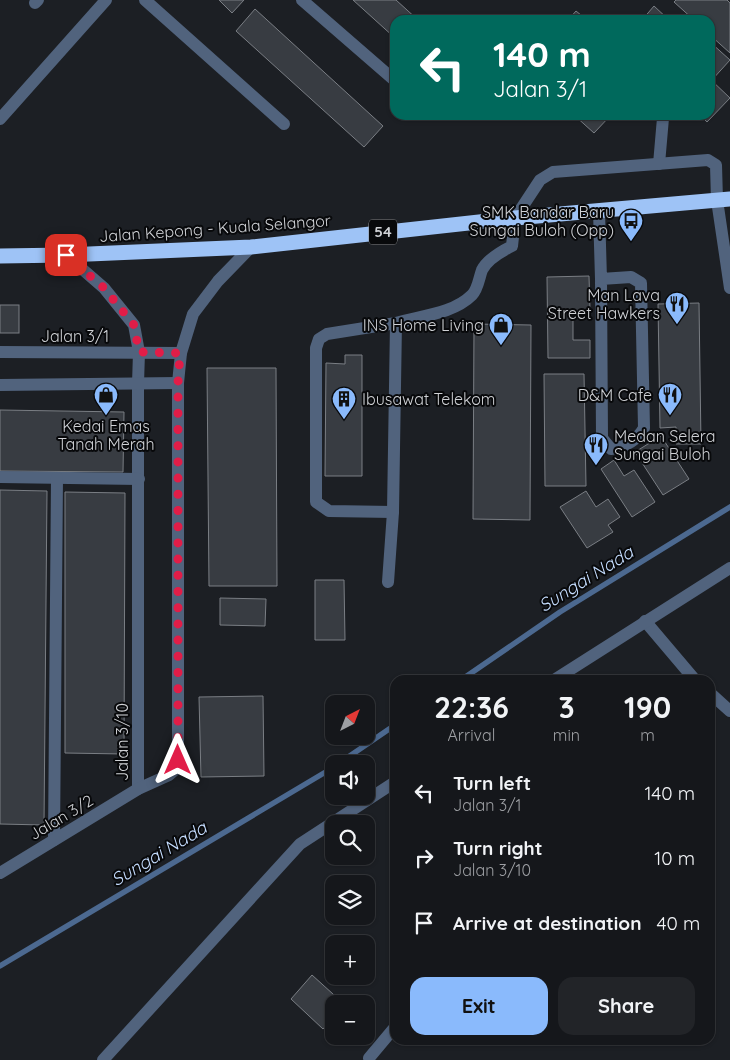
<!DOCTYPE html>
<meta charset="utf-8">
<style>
:root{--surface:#15171b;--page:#222428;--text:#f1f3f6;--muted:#9d9fa3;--line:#34363a;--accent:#8abafc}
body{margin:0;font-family:Quicksand,sans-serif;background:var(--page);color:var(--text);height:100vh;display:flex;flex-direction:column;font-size:19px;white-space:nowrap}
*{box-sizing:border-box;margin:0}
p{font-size:16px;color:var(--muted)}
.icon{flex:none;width:28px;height:28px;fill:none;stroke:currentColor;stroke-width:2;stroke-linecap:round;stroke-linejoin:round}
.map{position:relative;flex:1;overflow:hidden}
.sheet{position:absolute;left:390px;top:675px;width:325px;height:370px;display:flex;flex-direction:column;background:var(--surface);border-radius:15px;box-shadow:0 1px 4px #0004,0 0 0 1px var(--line)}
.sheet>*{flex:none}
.guide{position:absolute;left:390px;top:15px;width:325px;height:105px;border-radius:15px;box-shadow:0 1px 4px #0004,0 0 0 1px var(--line);background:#00695c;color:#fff;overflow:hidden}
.needle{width:32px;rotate:42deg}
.fabs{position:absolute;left:325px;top:695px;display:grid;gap:10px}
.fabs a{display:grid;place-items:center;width:50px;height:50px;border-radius:10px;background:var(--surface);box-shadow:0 1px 4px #0004,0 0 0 1px var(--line);font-size:25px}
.pin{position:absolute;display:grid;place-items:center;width:42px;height:42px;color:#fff;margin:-21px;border-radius:10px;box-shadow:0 2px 8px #0006}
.me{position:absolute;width:55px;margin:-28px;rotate:0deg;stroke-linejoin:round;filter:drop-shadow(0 0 4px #0008)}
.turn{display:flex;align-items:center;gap:18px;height:105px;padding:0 20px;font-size:22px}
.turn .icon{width:65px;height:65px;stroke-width:2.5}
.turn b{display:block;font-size:35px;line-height:42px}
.eta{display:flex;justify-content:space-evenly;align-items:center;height:85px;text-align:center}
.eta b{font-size:30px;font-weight:700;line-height:35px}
.action{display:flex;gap:10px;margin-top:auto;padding:10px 20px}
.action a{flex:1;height:58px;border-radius:15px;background:var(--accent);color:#111;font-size:20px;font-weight:700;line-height:58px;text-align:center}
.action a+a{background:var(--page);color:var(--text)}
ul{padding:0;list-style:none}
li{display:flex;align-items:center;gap:15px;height:65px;padding:0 20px}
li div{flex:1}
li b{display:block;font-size:19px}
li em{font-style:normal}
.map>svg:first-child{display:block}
</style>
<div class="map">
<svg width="730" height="1060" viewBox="0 0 730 1060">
<rect width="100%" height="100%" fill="#1c1f24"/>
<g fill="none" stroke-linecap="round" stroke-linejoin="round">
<!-- stream -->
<g stroke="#4c6990" stroke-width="5.5">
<polyline points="461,680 560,612 730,507"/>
<polyline points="338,764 395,725"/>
<polyline points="0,966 334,767"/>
</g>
</g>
<!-- building -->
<g fill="#383c42" stroke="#7a7e84">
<polygon points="219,0 244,0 232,13"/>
<polygon points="353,0 396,0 418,20 395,20 395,38"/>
<polygon points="676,0 727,0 730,3 730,53 710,35 710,20 694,20 674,2"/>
<polygon points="654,6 669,20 642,20"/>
<polygon points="255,9 383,126 364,147 236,31"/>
<polygon points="576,11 587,20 568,20"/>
<polygon points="710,42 730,60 711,81 710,79"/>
<polygon points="710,79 730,98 707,122 700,115 710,115"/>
<polygon points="574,115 611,115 594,133"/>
<polygon points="589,276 590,310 573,311 573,340 590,340 590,358 548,358 547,277"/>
<polygon points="699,303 701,444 676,444 676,427 660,428 658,304"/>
<rect x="0" y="305" width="19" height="28"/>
<polygon points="474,324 531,325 530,520 473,519"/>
<polygon points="345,355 362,355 362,476 325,476 326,363 345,364"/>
<polygon points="207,368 276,368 277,586 209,586"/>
<polygon points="544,374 584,374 586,486 545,486"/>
<polygon points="0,410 124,412 123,472 0,471"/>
<polygon points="661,436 689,479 663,495 635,452"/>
<polygon points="614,460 624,476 634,470 655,502 632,517 601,469"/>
<polygon points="0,490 47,491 44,825 0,824"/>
<polygon points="586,491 596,507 608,499 620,517 608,525 613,532 587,548 560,507"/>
<polygon points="65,492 125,493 124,754 65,753"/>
<polygon points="315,580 344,580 345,640 315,640"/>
<polygon points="220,598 266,599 265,626 220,625"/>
<polygon points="263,696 264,776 201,777 199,697"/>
<polygon points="312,975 344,1004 334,1004 334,1017 323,1029 291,999"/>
</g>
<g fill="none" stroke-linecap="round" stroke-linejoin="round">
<!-- minor -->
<g stroke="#51637d" stroke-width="12">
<polyline points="145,0 284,124"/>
<polyline points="302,0 393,79"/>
<polyline points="35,3 38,0"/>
<polyline points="0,119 106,0"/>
<polyline points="659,164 663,118"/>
<path d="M599 211 601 279 602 438 611 449C625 447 637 440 644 428L641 283 631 277 601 279"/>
<polyline points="66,255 104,288 134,325 139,352 138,384 138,789"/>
<polyline points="0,352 181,353"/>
<polyline points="0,385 178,383"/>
<polyline points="0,477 139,479"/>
<polyline points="393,512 329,511 316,502 316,348 319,339 327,334 396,323"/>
<path d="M388 582 393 512 396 323C420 316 453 314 472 295 478 289 479 278 482 270 487 260 502 251 512 246L515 218 540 180 553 172 708 160 716 165 717 200 730 288"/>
<polyline points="645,621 695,680"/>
<polyline points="554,680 730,568"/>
<polyline points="710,693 730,711"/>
<polyline points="54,840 57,478"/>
<polyline points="0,873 138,789 169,775 176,769 178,760 178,383 181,353 193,314 218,281 251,247"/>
<polyline points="369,1058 395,1027"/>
<polyline points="103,1060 300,844 395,782"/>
</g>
<!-- highway -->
<polyline stroke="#9ec3f6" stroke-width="15" points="0,256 66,255 251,247 515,218 730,199"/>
</g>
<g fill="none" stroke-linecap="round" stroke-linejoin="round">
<!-- route -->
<polyline stroke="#e11d48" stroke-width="9" stroke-dasharray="0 16.2" points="66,255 104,288 134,325 139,352 180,353 178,383 178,760"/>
</g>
<!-- icons -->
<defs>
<symbol id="bus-pin" viewBox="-11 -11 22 30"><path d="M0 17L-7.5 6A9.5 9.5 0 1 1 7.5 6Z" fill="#8abafc" stroke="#08090b"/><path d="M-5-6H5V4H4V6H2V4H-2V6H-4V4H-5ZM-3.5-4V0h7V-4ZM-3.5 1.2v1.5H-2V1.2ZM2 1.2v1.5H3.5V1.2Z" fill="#111"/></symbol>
<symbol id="restaurant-pin" viewBox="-11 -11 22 30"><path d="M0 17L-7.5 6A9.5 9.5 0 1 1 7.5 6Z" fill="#8abafc" stroke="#08090b"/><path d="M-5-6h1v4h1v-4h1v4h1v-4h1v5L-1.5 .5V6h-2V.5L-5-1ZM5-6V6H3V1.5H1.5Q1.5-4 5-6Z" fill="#111"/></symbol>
<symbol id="shop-pin" viewBox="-11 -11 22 30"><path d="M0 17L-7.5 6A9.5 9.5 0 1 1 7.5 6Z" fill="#8abafc" stroke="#08090b"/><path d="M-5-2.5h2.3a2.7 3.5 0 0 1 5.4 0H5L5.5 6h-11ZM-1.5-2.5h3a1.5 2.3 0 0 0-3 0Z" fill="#111"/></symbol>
<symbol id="building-pin" viewBox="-11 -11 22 30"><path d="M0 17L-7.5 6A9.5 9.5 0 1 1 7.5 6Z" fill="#8abafc" stroke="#08090b"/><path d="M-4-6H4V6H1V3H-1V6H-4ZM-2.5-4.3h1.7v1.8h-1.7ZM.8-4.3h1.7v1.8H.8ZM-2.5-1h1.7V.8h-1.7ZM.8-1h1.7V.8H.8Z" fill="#111"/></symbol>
</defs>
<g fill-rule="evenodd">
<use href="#bus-pin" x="617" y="207" width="28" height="38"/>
<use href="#restaurant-pin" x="663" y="290" width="28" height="38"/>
<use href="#shop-pin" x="487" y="311" width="28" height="38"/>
<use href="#shop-pin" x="92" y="381" width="28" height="38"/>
<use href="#restaurant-pin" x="656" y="381" width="28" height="38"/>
<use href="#building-pin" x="330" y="385" width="28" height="38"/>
<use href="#restaurant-pin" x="582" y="431" width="28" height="38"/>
</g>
<g text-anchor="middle" stroke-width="4" stroke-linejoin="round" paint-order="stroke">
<!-- shield labels -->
<rect fill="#08090b" stroke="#939598" stroke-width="1" x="369" y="219.5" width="28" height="25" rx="4"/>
<g font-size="15" font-weight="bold" fill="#cfd1d5">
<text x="383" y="237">54</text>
</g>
<!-- poi labels -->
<g font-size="16" fill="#cfd1d5" stroke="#08090b" text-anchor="end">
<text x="614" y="218">SMK Bandar Baru<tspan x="614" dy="18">Sungai Buloh (Opp)</tspan></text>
<text x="660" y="301">Man Lava<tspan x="660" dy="18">Street Hawkers</tspan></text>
<text x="484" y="331">INS Home Living</text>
<text x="652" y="401">D&amp;M Cafe</text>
<text x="362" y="405" text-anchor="start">Ibusawat Telekom</text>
<text x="106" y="432" text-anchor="middle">Kedai Emas<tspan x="106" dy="18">Tanah Merah</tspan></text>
<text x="614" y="442" text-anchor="start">Medan Selera<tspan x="614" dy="18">Sungai Buloh</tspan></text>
</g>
<!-- street labels -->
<g font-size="16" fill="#cfd1d5" stroke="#08090b">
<text transform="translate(215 228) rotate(-4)" y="6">Jalan Kepong - Kuala Selangor</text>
<text x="75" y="342">Jalan 3/1</text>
<text transform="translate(122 742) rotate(-90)" y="6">Jalan 3/10</text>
<text transform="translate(61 817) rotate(-31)" y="6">Jalan 3/2</text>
</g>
<!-- water labels -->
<g font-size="18" font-style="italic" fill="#c5ddff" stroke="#08090b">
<text transform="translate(586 579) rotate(-32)" y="6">Sungai Nada</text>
<text transform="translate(159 854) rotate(-31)" y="6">Sungai Nada</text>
</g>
</g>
</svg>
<div class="fabs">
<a><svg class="needle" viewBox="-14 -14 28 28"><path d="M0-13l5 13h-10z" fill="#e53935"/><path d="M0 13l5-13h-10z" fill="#9d9fa3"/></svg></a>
<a><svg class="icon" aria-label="sound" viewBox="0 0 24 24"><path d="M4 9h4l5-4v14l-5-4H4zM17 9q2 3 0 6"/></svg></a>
<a><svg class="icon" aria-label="search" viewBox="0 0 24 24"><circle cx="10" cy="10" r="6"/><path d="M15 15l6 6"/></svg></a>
<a><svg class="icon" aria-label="layers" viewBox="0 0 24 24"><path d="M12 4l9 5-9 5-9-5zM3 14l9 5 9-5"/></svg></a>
<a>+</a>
<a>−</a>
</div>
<div class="pin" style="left:66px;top:255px;background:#d93025"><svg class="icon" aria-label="arrive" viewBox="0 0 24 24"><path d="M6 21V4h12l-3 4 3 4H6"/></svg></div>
<svg class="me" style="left:178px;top:760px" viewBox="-20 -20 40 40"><path d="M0-17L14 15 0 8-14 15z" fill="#e11d48" stroke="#fff" stroke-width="4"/></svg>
<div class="guide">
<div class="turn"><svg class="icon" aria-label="left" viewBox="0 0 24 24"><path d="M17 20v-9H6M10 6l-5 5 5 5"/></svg><div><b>140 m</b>Jalan 3/1</div></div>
</div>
<section class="sheet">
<div class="eta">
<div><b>22:36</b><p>Arrival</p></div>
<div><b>3</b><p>min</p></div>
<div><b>190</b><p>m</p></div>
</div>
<ul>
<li><svg class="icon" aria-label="left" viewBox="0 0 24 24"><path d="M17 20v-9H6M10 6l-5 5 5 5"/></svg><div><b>Turn left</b><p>Jalan 3/1</p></div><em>140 m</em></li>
<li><svg class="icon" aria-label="right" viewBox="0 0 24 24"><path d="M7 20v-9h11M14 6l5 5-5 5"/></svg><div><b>Turn right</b><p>Jalan 3/10</p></div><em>10 m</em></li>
<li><svg class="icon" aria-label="arrive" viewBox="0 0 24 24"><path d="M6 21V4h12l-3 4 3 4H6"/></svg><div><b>Arrive at destination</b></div><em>40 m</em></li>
</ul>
<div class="action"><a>Exit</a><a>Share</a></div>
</section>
</div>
